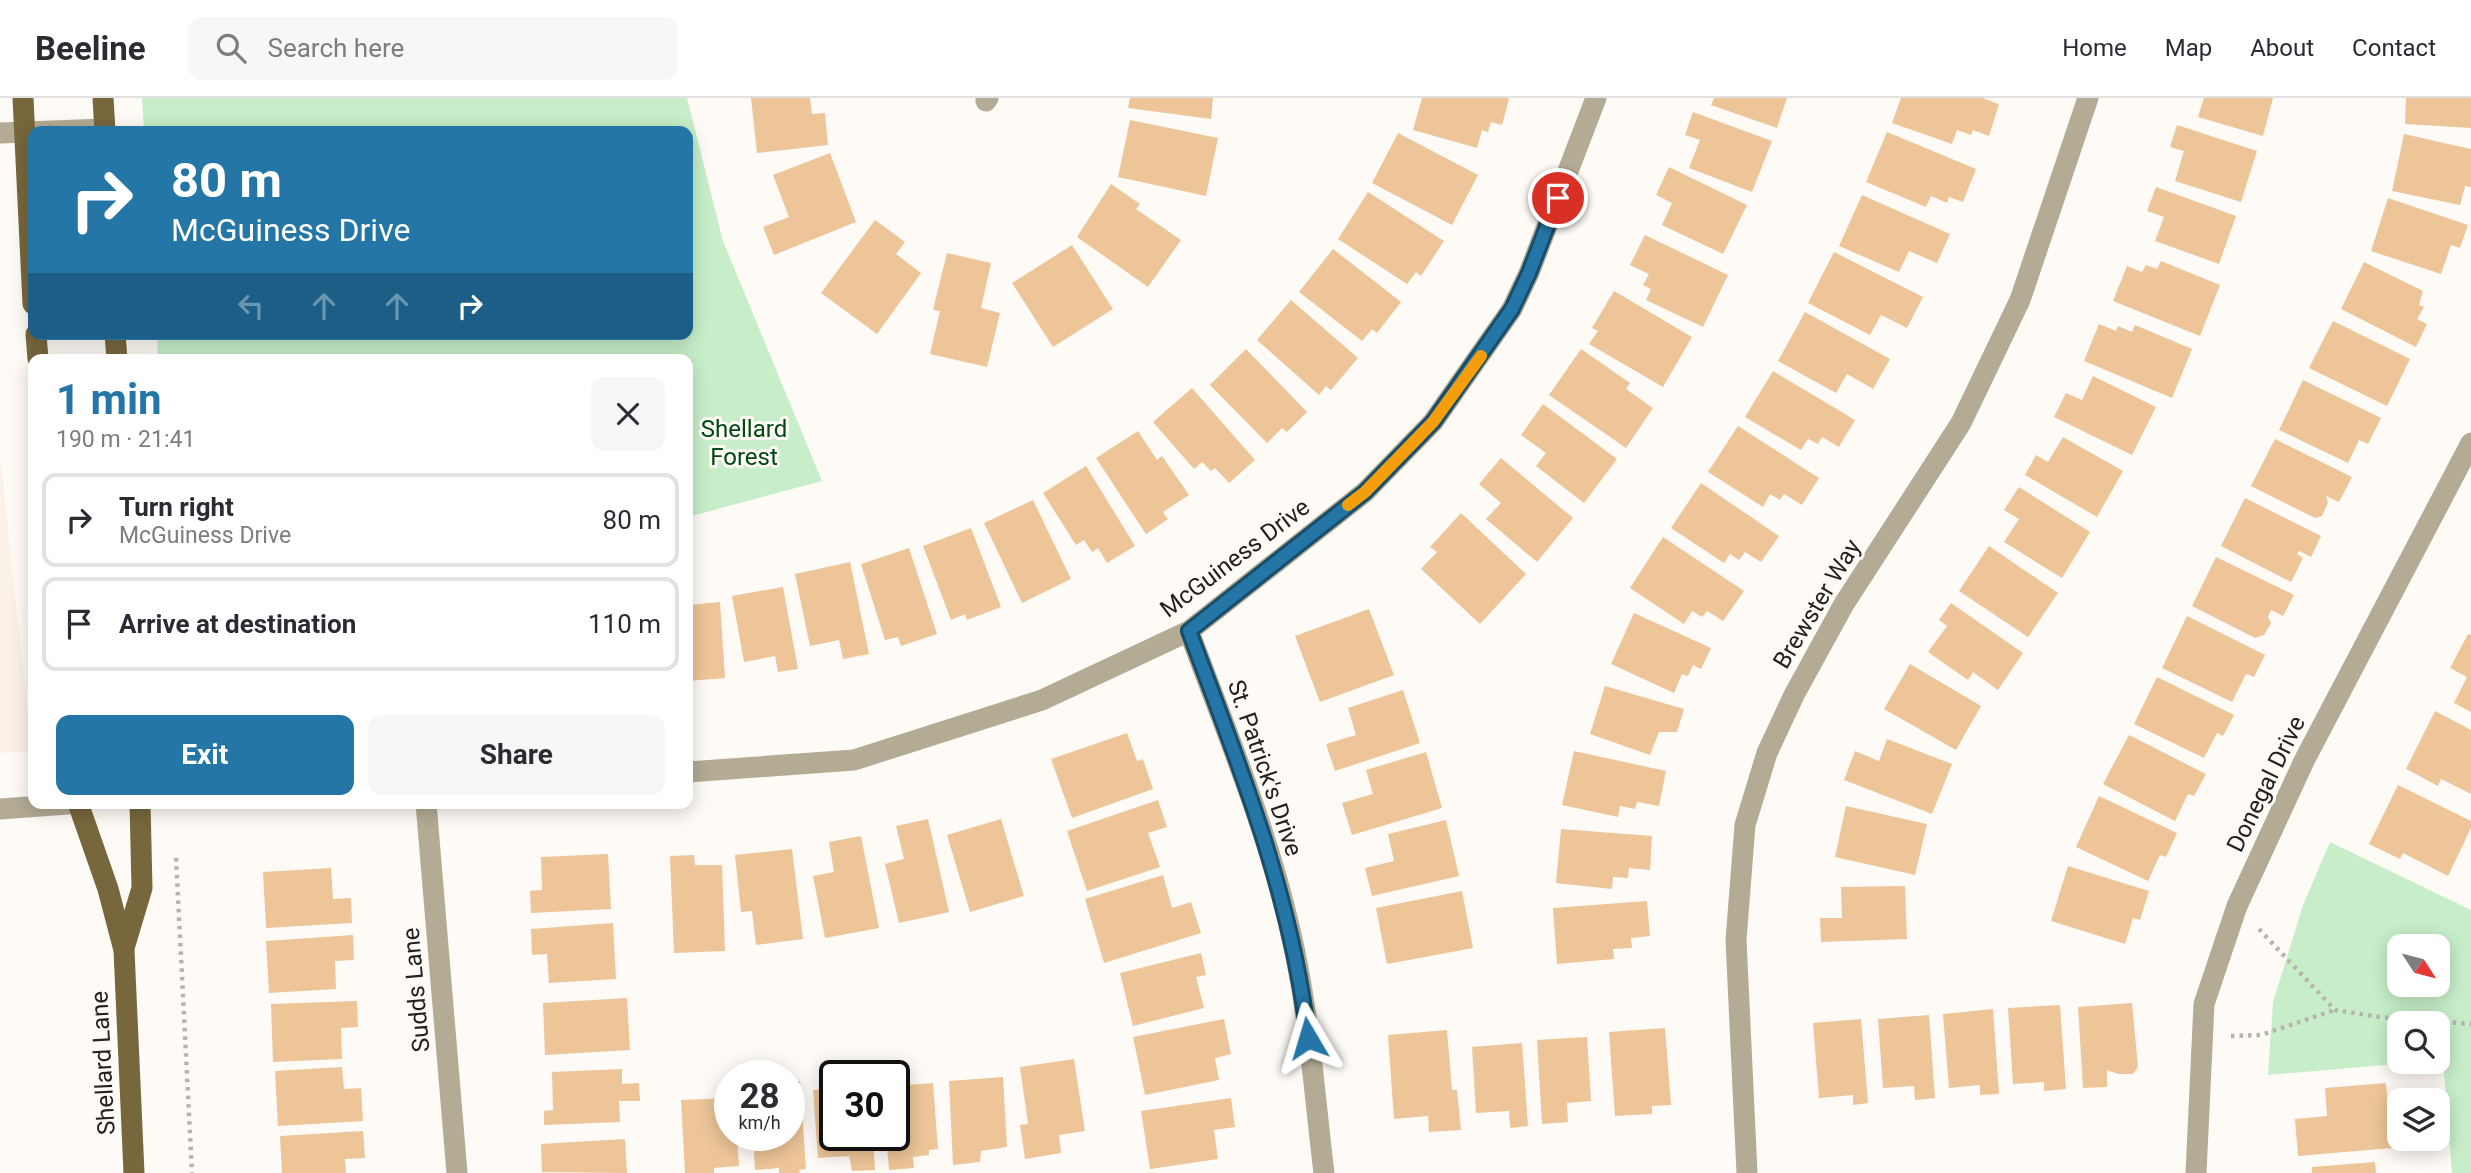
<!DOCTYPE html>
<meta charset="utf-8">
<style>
:root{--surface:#fff;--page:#f7f7f7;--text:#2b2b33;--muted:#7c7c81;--line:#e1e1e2;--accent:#2476a7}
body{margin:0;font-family:Roboto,sans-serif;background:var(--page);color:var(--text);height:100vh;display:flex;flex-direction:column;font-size:26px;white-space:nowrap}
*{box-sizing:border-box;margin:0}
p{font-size:23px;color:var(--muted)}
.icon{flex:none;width:38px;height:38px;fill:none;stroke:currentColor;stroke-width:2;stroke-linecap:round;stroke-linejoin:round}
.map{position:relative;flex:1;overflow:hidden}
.panel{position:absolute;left:28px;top:256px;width:665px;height:455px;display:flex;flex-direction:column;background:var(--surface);border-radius:14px;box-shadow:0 4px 18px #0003}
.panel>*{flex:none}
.guide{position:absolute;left:28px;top:28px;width:665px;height:214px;border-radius:14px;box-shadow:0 4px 18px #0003;background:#2476a7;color:#fff;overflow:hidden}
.needle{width:46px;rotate:126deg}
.controls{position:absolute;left:2387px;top:836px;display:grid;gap:14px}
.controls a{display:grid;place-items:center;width:63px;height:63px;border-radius:14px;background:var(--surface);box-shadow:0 4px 18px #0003;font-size:35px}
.speed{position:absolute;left:714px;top:962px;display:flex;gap:14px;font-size:35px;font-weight:700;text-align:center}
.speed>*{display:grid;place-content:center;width:91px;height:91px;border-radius:50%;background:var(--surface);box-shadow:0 4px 18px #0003;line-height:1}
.speed small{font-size:18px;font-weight:400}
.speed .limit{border:4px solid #111;border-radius:10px;background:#fff;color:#111}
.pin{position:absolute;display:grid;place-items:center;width:60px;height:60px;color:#fff;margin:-30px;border:4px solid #fff;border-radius:50%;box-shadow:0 2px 7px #0007}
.me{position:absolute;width:77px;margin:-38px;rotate:353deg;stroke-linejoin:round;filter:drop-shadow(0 0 5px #0008)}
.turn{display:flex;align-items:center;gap:24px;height:147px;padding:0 28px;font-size:32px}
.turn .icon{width:91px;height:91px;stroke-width:2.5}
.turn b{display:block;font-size:49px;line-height:60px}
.lanes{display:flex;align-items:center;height:66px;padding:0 28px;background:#0003;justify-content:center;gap:35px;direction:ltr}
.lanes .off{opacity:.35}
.round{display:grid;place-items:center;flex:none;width:74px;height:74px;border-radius:14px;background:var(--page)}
.overview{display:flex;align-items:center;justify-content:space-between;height:119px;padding:0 28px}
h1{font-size:42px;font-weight:700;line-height:52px;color:var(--accent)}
.cta{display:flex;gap:14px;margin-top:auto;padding:14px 28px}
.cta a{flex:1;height:80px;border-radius:14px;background:var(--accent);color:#fff;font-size:28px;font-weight:700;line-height:80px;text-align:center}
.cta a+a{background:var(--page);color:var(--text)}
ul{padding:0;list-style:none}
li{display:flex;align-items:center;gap:21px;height:94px;margin:0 14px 10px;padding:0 14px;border:4px solid var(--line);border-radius:14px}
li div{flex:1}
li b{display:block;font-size:26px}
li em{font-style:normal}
header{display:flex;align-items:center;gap:42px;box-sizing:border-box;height:98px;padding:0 35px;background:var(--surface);border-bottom:2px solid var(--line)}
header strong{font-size:33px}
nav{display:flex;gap:38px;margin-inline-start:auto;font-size:24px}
.search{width:490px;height:63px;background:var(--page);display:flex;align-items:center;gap:18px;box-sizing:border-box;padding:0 24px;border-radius:14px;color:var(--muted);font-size:26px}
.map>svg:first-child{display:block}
</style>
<header>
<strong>Beeline</strong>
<div class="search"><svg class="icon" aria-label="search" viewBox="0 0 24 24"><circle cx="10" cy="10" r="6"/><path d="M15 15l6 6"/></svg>Search here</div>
<nav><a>Home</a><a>Map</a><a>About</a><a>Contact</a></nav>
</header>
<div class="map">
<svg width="2471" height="1075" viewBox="0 0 2471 1075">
<rect width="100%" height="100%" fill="#fefbf7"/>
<!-- built -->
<polygon fill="#fbf1e6" points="0,357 32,653 0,655"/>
<!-- green -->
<g fill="#c7eec9" fill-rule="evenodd">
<polygon points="142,0 687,0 723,143 822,383 688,419 688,261 158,261 157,236 688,236 688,33 144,33"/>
<path d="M2330 744 2471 812V1075H2452L2443 963H2438V926H2399V964H2421L2268 977 2273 904 2303 807ZM2399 849H2438V887H2399Z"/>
</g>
<!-- building -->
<g fill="#edc598">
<polygon points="751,0 810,0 812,16 825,15 828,47 757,55"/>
<polygon points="1130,0 1213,0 1211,21 1128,10"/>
<polygon points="1422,0 1507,0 1509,1 1502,27 1491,24 1488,34 1482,32 1477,50 1413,32"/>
<polygon points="1714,0 1787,0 1777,30 1711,7"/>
<polygon points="1901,0 1982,0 1999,6 1989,38 1973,32 1971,37 1957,32 1952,46 1892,25"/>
<polygon points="2204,0 2273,0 2263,38 2198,19"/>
<polygon points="2406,0 2471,0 2471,30 2405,26"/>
<polygon points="1693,14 1772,43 1752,94 1689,70 1700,42 1685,37"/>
<polygon points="1130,22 1218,40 1206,98 1118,79"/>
<polygon points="2177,27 2257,53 2241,104 2175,83 2184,53 2170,49"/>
<polygon points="1887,34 1976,71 1963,104 1949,99 1947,105 1931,98 1926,109 1866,84"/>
<polygon points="1398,35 1478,77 1452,127 1372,85"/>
<polygon points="2404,36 2471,51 2471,89 2465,88 2460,107 2392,93"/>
<polygon points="830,55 856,124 774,157 763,129 789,119 773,77"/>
<polygon points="1669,69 1747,107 1723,156 1662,127 1672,105 1656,97"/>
<polygon points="1111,86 1140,106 1136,111 1181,142 1148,189 1077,139"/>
<polygon points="2156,89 2236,118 2219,166 2155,143 2164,119 2147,113"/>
<polygon points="1368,94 1444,143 1421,178 1416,174 1407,186 1338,141"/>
<polygon points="1862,97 1950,136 1937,165 1909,153 1899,174 1839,148"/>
<polygon points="2388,100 2468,127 2460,150 2451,147 2441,176 2371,153"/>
<polygon points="875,122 905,144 896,156 921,175 877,236 821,195"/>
<polygon points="1645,137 1728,177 1703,229 1646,202 1651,191 1643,187 1649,176 1630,167"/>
<polygon points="1072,147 1113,211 1053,249 1012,185"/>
<polygon points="1333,151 1401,204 1377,235 1372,231 1362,243 1299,194"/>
<polygon points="1834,154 1923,199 1907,230 1881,217 1870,237 1808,205"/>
<polygon points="947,155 991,165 981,210 1000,215 987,269 930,256 940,213 933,212"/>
<polygon points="2161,163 2220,187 2200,238 2113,203 2127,168 2142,174 2146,167 2157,171"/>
<polygon points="2364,164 2423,193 2419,207 2424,209 2417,221 2427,226 2416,249 2341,211"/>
<polygon points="1614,193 1692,239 1663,289 1589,246 1598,233 1592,230"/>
<polygon points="1291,202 1358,260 1331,292 1326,288 1319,297 1257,242"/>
<polygon points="1805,214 1890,261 1873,291 1847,276 1836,295 1778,263"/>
<polygon points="2333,223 2410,261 2387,308 2309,270"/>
<polygon points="2099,226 2116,233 2118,228 2132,234 2135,227 2192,251 2172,300 2084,263"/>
<polygon points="1246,251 1307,314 1287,334 1282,330 1267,345 1210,287"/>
<polygon points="1581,251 1630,285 1626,291 1653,310 1626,350 1549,297"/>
<polygon points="1773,273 1855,322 1839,349 1822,339 1818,346 1808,341 1801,352 1745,319"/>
<polygon points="2093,278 2156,309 2132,357 2054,319 2066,295 2082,302"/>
<polygon points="2303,282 2381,320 2368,346 2359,342 2348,365 2279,332"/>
<polygon points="1192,290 1255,362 1229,385 1215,370 1211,373 1202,364 1194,371 1153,324"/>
<polygon points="1543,306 1617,361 1584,405 1536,368 1546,355 1521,337"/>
<polygon points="1738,328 1819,380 1802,407 1784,396 1780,402 1770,396 1763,409 1708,374"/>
<polygon points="1138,333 1157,362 1162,358 1189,397 1163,414 1168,421 1146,436 1096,360"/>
<polygon points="2063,339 2123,373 2097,419 2025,377 2036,357 2048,364"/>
<polygon points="2275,341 2352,379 2339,404 2326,398 2328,405 2322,418 2315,420 2251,388"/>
<polygon points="1501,360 1573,420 1537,464 1486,421 1501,405 1479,386"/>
<polygon points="1086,368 1135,448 1107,465 1098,450 1092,454 1084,442 1076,447 1043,395"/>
<polygon points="1701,385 1779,438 1761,464 1745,454 1739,462 1730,456 1724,465 1671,430"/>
<polygon points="2019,389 2090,434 2062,480 2004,444 2019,421 2004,412"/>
<polygon points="2245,400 2321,438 2311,459 2299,453 2297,456 2303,460 2291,484 2221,448"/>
<polygon points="1033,402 1071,481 1022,505 984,425"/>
<polygon points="1461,415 1526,476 1480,526 1421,471 1437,454 1430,449"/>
<polygon points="971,430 1001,509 967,522 965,516 951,522 923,448"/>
<polygon points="1663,439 1744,493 1723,523 1707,513 1702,519 1692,513 1684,526 1630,490"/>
<polygon points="1989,448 2058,495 2028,539 1959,493"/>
<polygon points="909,450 937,536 901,548 898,539 885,542 861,466"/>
<polygon points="2216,459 2294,497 2283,518 2271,512 2268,519 2271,525 2264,537 2255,540 2192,508"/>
<polygon points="850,464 869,556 843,561 839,542 810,548 795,476"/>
<polygon points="783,489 798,571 778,574 775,558 744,564 732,498"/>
<polygon points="720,504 725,580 688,583 688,507"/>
<polygon points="1951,505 2023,555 1998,592 1973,574 1968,582 1928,554 1947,528 1939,522"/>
<polygon points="1369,511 1394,577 1320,604 1295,538"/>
<polygon points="1634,515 1711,550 1701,571 1693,567 1688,578 1682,576 1674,595 1611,566"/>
<polygon points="2187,518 2265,557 2254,579 2246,576 2232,604 2162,570"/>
<polygon points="2468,536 2471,537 2471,614 2454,605 2467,579 2450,570"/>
<polygon points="1910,566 1981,608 1956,652 1884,611"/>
<polygon points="2157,579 2234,617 2223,638 2217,635 2204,660 2134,626"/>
<polygon points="1605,588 1684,611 1677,634 1659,634 1650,657 1590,636"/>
<polygon points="1403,592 1420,645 1335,673 1326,646 1356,637 1348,610"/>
<polygon points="2435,613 2471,632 2471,696 2441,681 2438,688 2406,671"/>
<polygon points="1127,635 1137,663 1143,661 1153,691 1072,720 1051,661"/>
<polygon points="2129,637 2206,676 2194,698 2188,696 2175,723 2103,686"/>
<polygon points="1887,641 1952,666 1932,716 1844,682 1855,653 1879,663"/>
<polygon points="1574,653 1666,673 1659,708 1637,704 1635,711 1620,708 1618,719 1562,707"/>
<polygon points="1426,654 1442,710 1352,737 1342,705 1373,696 1366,672"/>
<polygon points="2398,687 2471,723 2471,730 2448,778 2403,755 2400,761 2369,746"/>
<polygon points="2099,698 2177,735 2166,759 2160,757 2148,783 2076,749"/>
<polygon points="1158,702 1167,729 1148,735 1160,769 1087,793 1067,733"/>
<polygon points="1846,708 1927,726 1915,777 1835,759"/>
<polygon points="928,721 949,814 899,825 885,766 904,761 896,728"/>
<polygon points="1001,721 1024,798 970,814 947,737"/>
<polygon points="1446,722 1459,778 1372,798 1365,770 1394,763 1388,736"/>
<polygon points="1561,731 1652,738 1650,772 1629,770 1628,780 1613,779 1612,791 1556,785"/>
<polygon points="861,738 879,830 825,840 813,778 834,774 829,744"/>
<polygon points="792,751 803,841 756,847 752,813 741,814 735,757"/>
<polygon points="608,756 611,811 531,815 530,793 542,792 541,759"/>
<polygon points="694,757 695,767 722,767 725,853 674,855 670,758"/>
<polygon points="2068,768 2149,793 2140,822 2133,820 2125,846 2051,823"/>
<polygon points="331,770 333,801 351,800 352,825 266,830 263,774"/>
<polygon points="1163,777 1172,810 1191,804 1201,835 1104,865 1085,801"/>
<polygon points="1905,788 1907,841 1821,844 1820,820 1842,820 1841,789"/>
<polygon points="1462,793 1473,850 1387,866 1376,810"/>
<polygon points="1647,803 1650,838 1631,840 1632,850 1613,851 1614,861 1557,866 1553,810"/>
<polygon points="613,825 616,881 549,885 547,856 532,857 531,831"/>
<polygon points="353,837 354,862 335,863 336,891 269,895 266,843"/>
<polygon points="1201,855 1206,877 1196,879 1204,910 1133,928 1120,875"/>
<polygon points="627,900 630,952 545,957 543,905"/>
<polygon points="357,903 358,929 341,930 342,961 273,964 271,906"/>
<polygon points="2132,905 2138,969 2133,976 2118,976 2107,972 2107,989 2083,990 2078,909"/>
<polygon points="2060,907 2066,991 2044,993 2044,984 2013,986 2008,910"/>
<polygon points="1993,911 1999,996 1980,997 1980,987 1949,990 1943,916"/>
<polygon points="1929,917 1935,1000 1915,1002 1914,988 1883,990 1878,921"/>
<polygon points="1224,921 1231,956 1215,960 1219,982 1145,997 1133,939"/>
<polygon points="1861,921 1868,1005 1853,1007 1853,997 1819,1000 1813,925"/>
<polygon points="1665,930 1671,1007 1652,1008 1652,1016 1615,1018 1609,934"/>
<polygon points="1447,932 1452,992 1457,992 1461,1032 1429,1034 1428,1018 1394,1021 1388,937"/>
<polygon points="1587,939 1591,1003 1567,1005 1568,1024 1542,1026 1537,942"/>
<polygon points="1522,945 1528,1028 1510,1030 1509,1013 1476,1015 1472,949"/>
<polygon points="1074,961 1085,1033 1059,1037 1061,1055 1025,1061 1020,1027 1028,1026 1020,969"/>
<polygon points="342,969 344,991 361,990 363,1023 278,1028 275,973"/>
<polygon points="622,971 622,986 639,985 640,1003 619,1003 620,1024 544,1027 544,1013 553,1012 552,974"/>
<polygon points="1003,979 1007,1049 981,1053 980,1064 953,1067 949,983"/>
<polygon points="800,983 806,1071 799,1072 800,1075 779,1075 779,1070 755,1072 753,1038 789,1038 789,984"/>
<polygon points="933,985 938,1051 929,1052 929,1057 913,1059 914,1070 889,1072 886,1038 894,1038 894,988"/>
<polygon points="2386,985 2392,1050 2298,1058 2295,1021 2327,1018 2325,990"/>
<polygon points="835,990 835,1038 873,1038 875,1072 852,1073 849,1058 818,1060 813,992"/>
<polygon points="730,1000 730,1038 737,1038 739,1068 714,1070 714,1075 685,1075 681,1002"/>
<polygon points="1231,1000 1235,1029 1214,1032 1218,1061 1150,1071 1141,1013"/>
<polygon points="363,1033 365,1060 345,1061 346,1075 282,1075 280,1038"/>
<polygon points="625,1041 627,1075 542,1074 541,1046"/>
<polygon points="2375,1064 2376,1075 2312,1075 2312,1069"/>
</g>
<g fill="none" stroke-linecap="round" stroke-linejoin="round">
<!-- path -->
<g stroke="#b6b3b0" stroke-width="4.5" stroke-dasharray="3.5 5" stroke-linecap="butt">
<polyline points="176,760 192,1075"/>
<polyline points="2259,831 2335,912 2380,919 2471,926"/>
<polyline points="2231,938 2261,937 2335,912"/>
</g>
<!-- minor -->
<g stroke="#b3ab93" stroke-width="21">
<polyline points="986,3 988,0"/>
<polyline points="0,35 104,31"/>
<path d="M1189 533C1225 631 1267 730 1290 832 1309 911 1314 994 1324 1075"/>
<polyline points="688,674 854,662 1042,602 1189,533 1365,394 1433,324 1512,211 1529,175 1596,0"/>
<polyline points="426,705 457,1075"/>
<polyline points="0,711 81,705"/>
<polyline points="1747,1075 1736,842 1745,727 1767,655 1794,597 1844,506 1961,325 2020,202 2088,0"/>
<polyline points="2196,1075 2204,906 2237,808 2304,663 2471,345"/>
</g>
<!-- major -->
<g stroke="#77673c" stroke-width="21">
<polyline points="23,0 33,206"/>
<polyline points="103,0 105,33"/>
<polyline points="36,236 38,261"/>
<polyline points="115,236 117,261"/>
<polyline points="78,705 108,791 124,852 134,1075"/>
<polyline points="124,850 142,790 140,705"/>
</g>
</g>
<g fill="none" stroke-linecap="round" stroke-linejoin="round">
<defs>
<path id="route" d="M1308 940C1292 798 1239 666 1189 533L1365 394 1433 324 1512 211 1529 175 1558 100"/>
</defs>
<!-- route casing -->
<use href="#route" stroke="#174d6d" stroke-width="18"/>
<!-- route -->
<use href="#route" stroke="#2476a7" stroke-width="12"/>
<!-- slow -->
<polyline stroke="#f59e0b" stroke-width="12" points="1348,407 1365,394 1433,324 1481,258"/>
</g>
<g text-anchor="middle" stroke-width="6" stroke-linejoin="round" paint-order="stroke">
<!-- park labels -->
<g font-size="24" fill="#004713" stroke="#fefbf7">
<text x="744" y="339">Shellard<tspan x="744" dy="28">Forest</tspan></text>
</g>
<!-- street labels -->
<g font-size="24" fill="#232120" stroke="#fefbf7">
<text transform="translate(1235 460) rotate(-37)" y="8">McGuiness Drive</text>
<text transform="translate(1817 506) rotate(-59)" y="8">Brewster Way</text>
<text transform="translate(1265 670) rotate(71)" y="8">St. Patrick's Drive</text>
<text transform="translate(2266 686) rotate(-64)" y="8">Donegal Drive</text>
<text transform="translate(416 892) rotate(-95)" y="8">Sudds Lane</text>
<text transform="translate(103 965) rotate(-93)" y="8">Shellard Lane</text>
</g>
</g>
</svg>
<div class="controls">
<a><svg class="needle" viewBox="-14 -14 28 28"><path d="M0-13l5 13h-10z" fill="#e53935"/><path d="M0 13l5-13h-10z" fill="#7c7c81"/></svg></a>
<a><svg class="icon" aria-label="search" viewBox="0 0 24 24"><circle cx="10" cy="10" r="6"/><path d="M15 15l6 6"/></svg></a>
<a><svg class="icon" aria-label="layers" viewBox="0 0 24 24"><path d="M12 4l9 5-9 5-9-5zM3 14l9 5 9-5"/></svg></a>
</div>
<div class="speed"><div>28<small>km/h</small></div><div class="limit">30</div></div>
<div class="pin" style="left:1558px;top:100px;background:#d93025"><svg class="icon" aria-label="arrive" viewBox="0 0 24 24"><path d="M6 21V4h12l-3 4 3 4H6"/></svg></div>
<svg class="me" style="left:1308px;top:940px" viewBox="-20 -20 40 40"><path d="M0-17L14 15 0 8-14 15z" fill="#2476a7" stroke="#fff" stroke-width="4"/></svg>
<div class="guide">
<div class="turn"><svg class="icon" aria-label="right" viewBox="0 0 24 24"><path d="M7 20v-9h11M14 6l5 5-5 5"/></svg><div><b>80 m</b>McGuiness Drive</div></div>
<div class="lanes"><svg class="icon off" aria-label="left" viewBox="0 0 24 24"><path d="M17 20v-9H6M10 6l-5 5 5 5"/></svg><svg class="icon off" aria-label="ahead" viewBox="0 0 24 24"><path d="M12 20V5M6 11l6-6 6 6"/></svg><svg class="icon off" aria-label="ahead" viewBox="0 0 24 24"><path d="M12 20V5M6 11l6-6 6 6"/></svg><svg class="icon" aria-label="right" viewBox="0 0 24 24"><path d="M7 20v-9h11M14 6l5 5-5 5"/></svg></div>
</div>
<section class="panel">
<div class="overview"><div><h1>1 min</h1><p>190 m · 21:41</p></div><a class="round"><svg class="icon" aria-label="close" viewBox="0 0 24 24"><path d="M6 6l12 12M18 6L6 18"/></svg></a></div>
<ul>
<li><svg class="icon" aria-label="right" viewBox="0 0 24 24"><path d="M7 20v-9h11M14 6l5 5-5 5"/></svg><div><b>Turn right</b><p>McGuiness Drive</p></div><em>80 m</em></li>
<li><svg class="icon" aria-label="arrive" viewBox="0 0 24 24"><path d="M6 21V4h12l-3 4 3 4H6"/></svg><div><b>Arrive at destination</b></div><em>110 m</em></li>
</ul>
<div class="cta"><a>Exit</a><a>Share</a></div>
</section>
</div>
